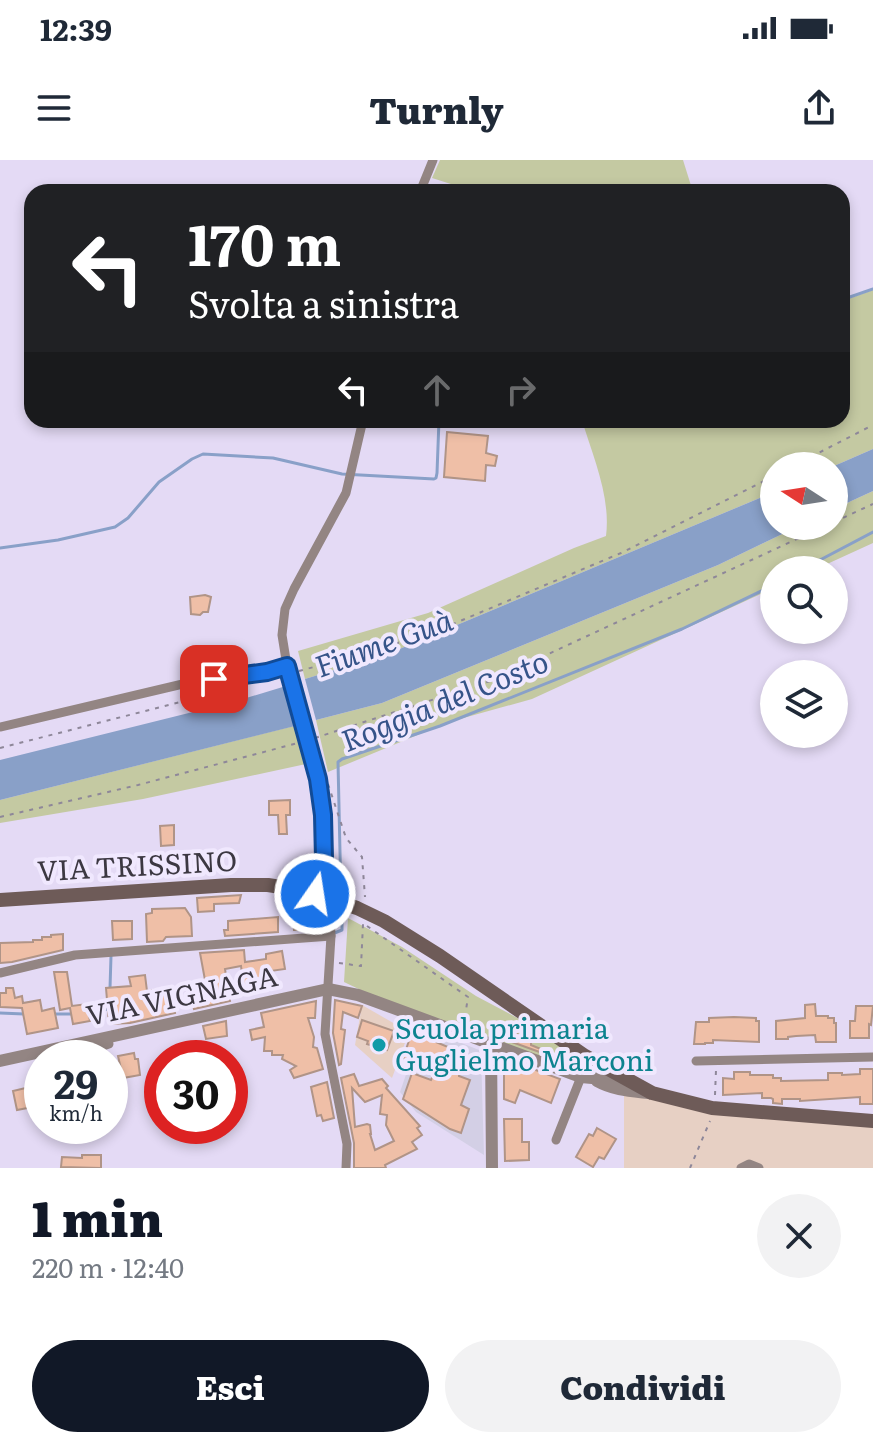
<!DOCTYPE html>
<html lang="it">
<meta charset="utf-8">
<style>
:root{--surface:#fff;--page:#f2f2f3;--text:#1f2937;--muted:#747a83;--accent:#111827}
body{margin:0;font-family:Literata,serif;background:var(--page);color:var(--text);height:100vh;display:flex;flex-direction:column;font-size:30px;white-space:nowrap}
*{box-sizing:border-box;margin:0}
p{font-size:26px;color:var(--muted)}
.icon{flex:none;width:44px;height:44px;fill:none;stroke:currentColor;stroke-width:2;stroke-linecap:round;stroke-linejoin:round}
.map{position:relative;height:1008px;overflow:hidden}
.panel{display:flex;flex-direction:column;background:var(--surface);flex:1}
.panel>*{flex:none}
.guide{position:absolute;left:24px;top:24px;width:826px;height:244px;border-radius:24px;box-shadow:0 4px 12px #0003;background:#202124;color:#fff;overflow:hidden}
.needle{width:52px;rotate:282deg}
.fabs{position:absolute;left:760px;top:292px;display:grid;gap:16px}
.fabs a{display:grid;place-items:center;width:88px;height:88px;border-radius:50%;background:var(--surface);box-shadow:0 4px 12px #0003;font-size:40px}
.speed{position:absolute;left:24px;top:880px;display:flex;gap:16px;font-size:40px;font-weight:700;text-align:center}
.speed>*{display:grid;place-content:center;width:104px;height:104px;border-radius:50%;background:var(--surface);box-shadow:0 4px 12px #0003;line-height:1}
.speed small{font-size:20px;font-weight:400}
.speed .limit{border:12px solid #d22;background:#fff;color:#111}
.pin{position:absolute;display:grid;place-items:center;width:68px;height:68px;color:#fff;margin:-34px;border-radius:16px;box-shadow:0 4px 12px #0006}
.me{position:absolute;width:88px;margin:-44px;rotate:13deg;stroke-linejoin:round;filter:drop-shadow(0 0 6px #0008)}
.turn{display:flex;align-items:center;gap:28px;height:168px;padding:0 32px;font-size:36px}
.turn .icon{width:104px;height:104px;stroke-width:2.5}
.turn b{display:block;font-size:56px;line-height:68px}
.lanes{display:flex;align-items:center;height:76px;padding:0 32px;background:#0003;justify-content:center;gap:40px;direction:ltr}
.lanes .off{opacity:.35}
.round{display:grid;place-items:center;flex:none;width:84px;height:84px;border-radius:42px;background:var(--page)}
.headline{display:flex;align-items:center;justify-content:space-between;height:136px;padding:0 32px}
h1{font-size:48px;font-weight:800;line-height:60px;color:var(--accent)}
.action{display:flex;gap:16px;margin-top:auto;padding:16px 32px}
.action a{flex:1;height:92px;border-radius:48px;background:var(--accent);color:#fff;font-size:32px;font-weight:800;line-height:92px;text-align:center}
.action a+a{background:var(--page);color:var(--text)}
.status{display:flex;justify-content:space-between;align-items:center;height:56px;padding:0 40px;background:var(--surface);direction:ltr}
.status svg{height:22px;fill:currentColor}
header{display:flex;justify-content:space-between;align-items:center;height:104px;padding:0 32px;background:var(--surface);font-size:36px;font-weight:800}
.map>svg:first-child{display:block}
</style>
<div class="status"><b>12:39</b><svg viewBox="0 0 49 12"><path d="M0 12V9h3v3zM5 12V6h3v6zM10 12V3h3v9zM15 12V0h3v12zM26 1h20v11H26zM47 4h2v5h-2z"/></svg></div>
<header><svg class="icon" aria-label="menu" viewBox="0 0 24 24"><path d="M4 6h16M4 12h16M4 18h16"/></svg>Turnly<svg class="icon" aria-label="share" viewBox="0 0 24 24"><path d="M12 15V3M7 8l5-5 5 5M5 13v7h14v-7"/></svg></header>
<div class="map">
<svg width="873" height="1008" viewBox="0 0 873 1008">
<rect width="100%" height="100%" fill="#e4daf5"/>
<!-- industrial -->
<polygon fill="#d3cfe5" points="444,876 479,890 481,894 484,995 416,952 400,932 411,900 435,899"/>
<!-- education -->
<g fill="#e7d0c4">
<polygon points="362,845 409,872 392,918 355,885"/>
<polygon points="624,914 665,931 734,948 873,956 873,1008 624,1008"/>
</g>
<!-- green -->
<g fill="#c4c9a2">
<polygon points="440,0 683,0 693,32 476,32 432,18"/>
<path d="M873 130V289L834 306H774V332L390 493 305 519 298 491 428 453 574 388 606 376C611 337 593 297 582 260H842V141Z"/>
<polygon points="873,331 873,383 814,410 774,410 774,428 532,539 449,562 328,612 316,560 382,543 718,405 799,366 834,366 834,349"/>
<polygon points="294,566 306,604 143,639 0,663 0,640"/>
<polygon points="348,758 402,787 476,836 589,896 561,906 394,846 344,822"/>
</g>
<!-- water -->
<g fill="#89a0c8">
<polygon points="873,289 873,331 834,349 834,306"/>
<polygon points="774,332 774,366 799,366 718,405 382,543 316,560 305,519 390,493"/>
<polygon points="286,526 303,564 0,640 0,600 233,542"/>
</g>
<g fill="none" stroke-linecap="round" stroke-linejoin="round">
<!-- stream -->
<g stroke="#89a0c8" stroke-width="3">
<polyline points="842,145 847,138 873,129"/>
<polyline points="0,388 58,380 115,367 128,358 159,322 192,299 203,294 273,298 342,314 434,319 436,318 437,313 439,260"/>
<polyline points="801,410 873,372"/>
<polyline points="341,737 338,602 342,599 440,566 682,469 774,425"/>
<polyline points="332,774 342,770 342,749"/>
<polyline points="110,828 111,796"/>
<polyline points="0,853 24,854"/>
<polyline points="52,854 72,854"/>
<polyline points="88,855 110,848"/>
</g>
</g>
<!-- building -->
<g fill="#efbfa7" stroke="#b09487" stroke-width="2" fill-rule="evenodd">
<polygon points="447,272 488,276 486,293 497,296 495,306 486,305 485,321 444,317"/>
<polygon points="205,435 211,437 208,452 203,452 200,455 191,454 190,437"/>
<polygon points="290,640 290,655 286,655 287,674 279,674 278,655 269,655 269,641"/>
<polygon points="174,665 174,685 161,686 160,666"/>
<polygon points="241,735 239,743 214,744 214,751 198,752 197,738"/>
<polygon points="185,748 191,757 192,776 166,777 163,781 147,782 146,754 152,753 152,749"/>
<polygon points="306,752 306,755 314,754 315,768 310,770 294,770 292,754"/>
<polygon points="278,757 278,772 225,776 224,770 228,770 228,761"/>
<polygon points="112,761 132,761 132,779 113,780"/>
<polygon points="63,774 63,790 12,802 0,803 0,783 33,782 33,780 42,780 42,777 51,777 51,775"/>
<polygon points="244,790 245,802 266,799 266,794 282,791 285,809 263,812 265,827 244,830 241,806 225,809 230,841 194,849 189,823 205,820 200,793"/>
<polygon points="54,812 67,812 72,846 87,844 90,861 73,864 70,848 60,850"/>
<polygon points="145,815 147,831 170,827 175,853 130,863 109,864 106,828 131,826 129,817"/>
<polygon points="6,828 13,828 15,838 22,836 23,843 40,840 42,851 54,848 58,868 27,874 22,848 0,847 0,833 6,833"/>
<polygon points="335,840 362,846 358,858 343,852 341,869 345,870 341,904 339,905 333,873"/>
<polygon points="316,841 315,858 308,858 314,877 313,887 317,888 323,909 294,918 290,910 296,906 282,899 283,895 272,895 272,891 264,891 265,877 252,880 250,870 264,867 261,853"/>
<polygon points="815,844 816,856 828,856 828,858 834,858 834,863 836,863 836,882 816,882 815,875 796,876 788,877 788,879 776,879 776,861 805,858 805,845"/>
<polygon points="856,846 873,846 871,865 869,864 869,878 850,878 850,861 855,861"/>
<polygon points="734,857 756,858 756,861 759,861 759,882 713,880 713,883 705,883 705,884 694,884 696,862 709,862 709,858"/>
<polygon points="362,860 394,871 387,890 367,884 368,881 357,877"/>
<polygon points="226,861 227,876 206,879 203,866"/>
<polygon points="412,872 460,892 456,907 459,911 459,916 470,920 461,945 469,949 461,973 450,969 403,939 412,913 431,920 438,902 418,893 414,898 410,897 409,900 403,898"/>
<polygon points="512,872 528,879 531,882 531,885 560,897 559,899 509,881"/>
<polygon points="134,893 135,899 138,899 140,915 123,918 118,896"/>
<polygon points="509,900 560,919 551,943 520,930 515,943 504,939 504,914"/>
<polygon points="860,909 873,909 873,944 860,944 860,937 800,941 800,939 782,939 782,944 773,943 773,939 771,938 762,938 762,933 723,935 723,918 734,919 734,912 750,912 750,915 773,915 773,918 781,918 781,921 828,920 828,913 842,913 842,915 860,914"/>
<path d="M354 914 359 926 382 919 388 926 386 928 420 966 417 968 422 975 412 982 417 989 385 1005 386 1008H354V983L341 918ZM352 928 365 942 382 935 380 954 387 955 386 965 394 981 375 990 370 974H371L370 965 367 964 355 967Z"/>
<polygon points="327,922 334,958 323,961 321,955 317,956 311,927"/>
<polygon points="34,926 38,946 17,950 13,931"/>
<polygon points="504,959 522,959 522,982 529,982 529,1000 505,1001"/>
<polygon points="597,968 616,979 604,999 599,997 593,1007 576,997 589,974 593,976"/>
<polygon points="82,995 101,995 101,1008 61,1007 62,997 82,998"/>
</g>
<g fill="none" stroke-linecap="round" stroke-linejoin="round">
<!-- path -->
<g stroke="#8e8799" stroke-width="2" stroke-dasharray="4 6" stroke-linecap="butt">
<polyline points="793,306 873,265"/>
<polyline points="834,362 873,344"/>
<polyline points="299,511 377,490 453,464 621,393 774,316"/>
<polyline points="315,578 490,521 825,366"/>
<polyline points="0,588 247,525"/>
<polyline points="328,624 346,678 362,697 365,737"/>
<polyline points="0,657 138,625 298,583"/>
<polyline points="367,766 468,837 464,863"/>
<polyline points="339,803 361,806 363,764"/>
<polyline points="715,935 716,910"/>
<polyline points="690,1008 710,961"/>
</g>
<!-- minor -->
<g stroke="#938583" stroke-width="9">
<polyline points="420,32 433,0"/>
<polyline points="0,567 187,523 267,512 287,506"/>
<polyline points="315,734 324,699 323,655 318,619 287,506 282,475 285,449 294,429 346,333 363,260"/>
<polyline points="330,748 331,776 325,874 347,984 346,1008"/>
<polyline points="0,813 75,795 331,776"/>
<polyline points="67,898 109,884 106,878"/>
<polyline points="696,901 873,897"/>
<polyline points="556,980 581,917"/>
<polyline points="741,1008 749,1004 759,1008"/>
</g>
<!-- tertiary -->
<g stroke="#938583" stroke-width="12">
<polyline points="491,883 492,1008"/>
<polyline points="0,901 328,829 358,835 581,917 625,921"/>
<path d="M597 921C613 930 630 931 648 933"/>
</g>
<!-- secondary -->
<polyline stroke="#6e5b58" stroke-width="14" points="0,740 231,725 268,725 306,731 357,748 384,761 440,796 585,896 652,933 712,948 873,961"/>
</g>
<g fill="none" stroke-linecap="round" stroke-linejoin="round">
<defs>
<polyline id="route" points="214,519 267,512 287,506 318,619 323,655 324,699 315,734"/>
</defs>
<!-- route casing -->
<use href="#route" stroke="#114b97" stroke-width="20"/>
<!-- route -->
<use href="#route" stroke="#1a73e8" stroke-width="14"/>
</g>
<!-- markers -->
<circle fill="#0f9aa8" stroke="#f0e8fe" stroke-width="3" cx="379" cy="885" r="8"/>
<g text-anchor="middle" stroke-width="8" stroke-linejoin="round" paint-order="stroke">
<!-- street labels -->
<g font-size="28" fill="#3c3842" stroke="#f0e8fe">
<text transform="translate(137 706) rotate(-3)" y="10">VIA TRISSINO</text>
<text transform="translate(182 836) rotate(-12)" y="10">VIA VIGNAGA</text>
</g>
<!-- culture labels -->
<g font-size="28" fill="#0d838f" stroke="#f0e8fe" text-anchor="start">
<text x="395" y="879">Scuola primaria<tspan x="395" dy="32">Guglielmo Marconi</tspan></text>
</g>
<!-- water labels -->
<g font-size="30" font-style="italic" fill="#365489" stroke="#f0e8fe">
<text transform="translate(384 484) rotate(-20)" y="10">Fiume Guà</text>
<text transform="translate(445 542) rotate(-22)" y="10">Roggia del Costo</text>
</g>
</g>
</svg>
<div class="fabs">
<a><svg class="needle" viewBox="-14 -14 28 28"><path d="M0-13l5 13h-10z" fill="#e53935"/><path d="M0 13l5-13h-10z" fill="#747a83"/></svg></a>
<a><svg class="icon" aria-label="search" viewBox="0 0 24 24"><circle cx="10" cy="10" r="6"/><path d="M15 15l6 6"/></svg></a>
<a><svg class="icon" aria-label="layers" viewBox="0 0 24 24"><path d="M12 4l9 5-9 5-9-5zM3 14l9 5 9-5"/></svg></a>
</div>
<div class="speed"><div>29<small>km/h</small></div><div class="limit">30</div></div>
<div class="pin" style="left:214px;top:519px;background:#d93025"><svg class="icon" aria-label="arrive" viewBox="0 0 24 24"><path d="M6 21V4h12l-3 4 3 4H6"/></svg></div>
<svg class="me" style="left:315px;top:734px" viewBox="-20 -20 40 40"><circle r="17" fill="#1a73e8" stroke="#fff" stroke-width="3"/><path d="M0-11L8 9 0 5-8 9z" fill="#fff"/></svg>
<div class="guide">
<div class="turn"><svg class="icon" aria-label="left" viewBox="0 0 24 24"><path d="M17 20v-9H6M10 6l-5 5 5 5"/></svg><div><b>170 m</b>Svolta a sinistra</div></div>
<div class="lanes"><svg class="icon" aria-label="left" viewBox="0 0 24 24"><path d="M17 20v-9H6M10 6l-5 5 5 5"/></svg><svg class="icon off" aria-label="ahead" viewBox="0 0 24 24"><path d="M12 20V5M6 11l6-6 6 6"/></svg><svg class="icon off" aria-label="right" viewBox="0 0 24 24"><path d="M7 20v-9h11M14 6l5 5-5 5"/></svg></div>
</div>
</div>
<section class="panel">
<div class="headline"><div><h1>1 min</h1><p>220 m · 12:40</p></div><a class="round"><svg class="icon" aria-label="close" viewBox="0 0 24 24"><path d="M6 6l12 12M18 6L6 18"/></svg></a></div>
<div class="action"><a>Esci</a><a>Condividi</a></div>
</section>
